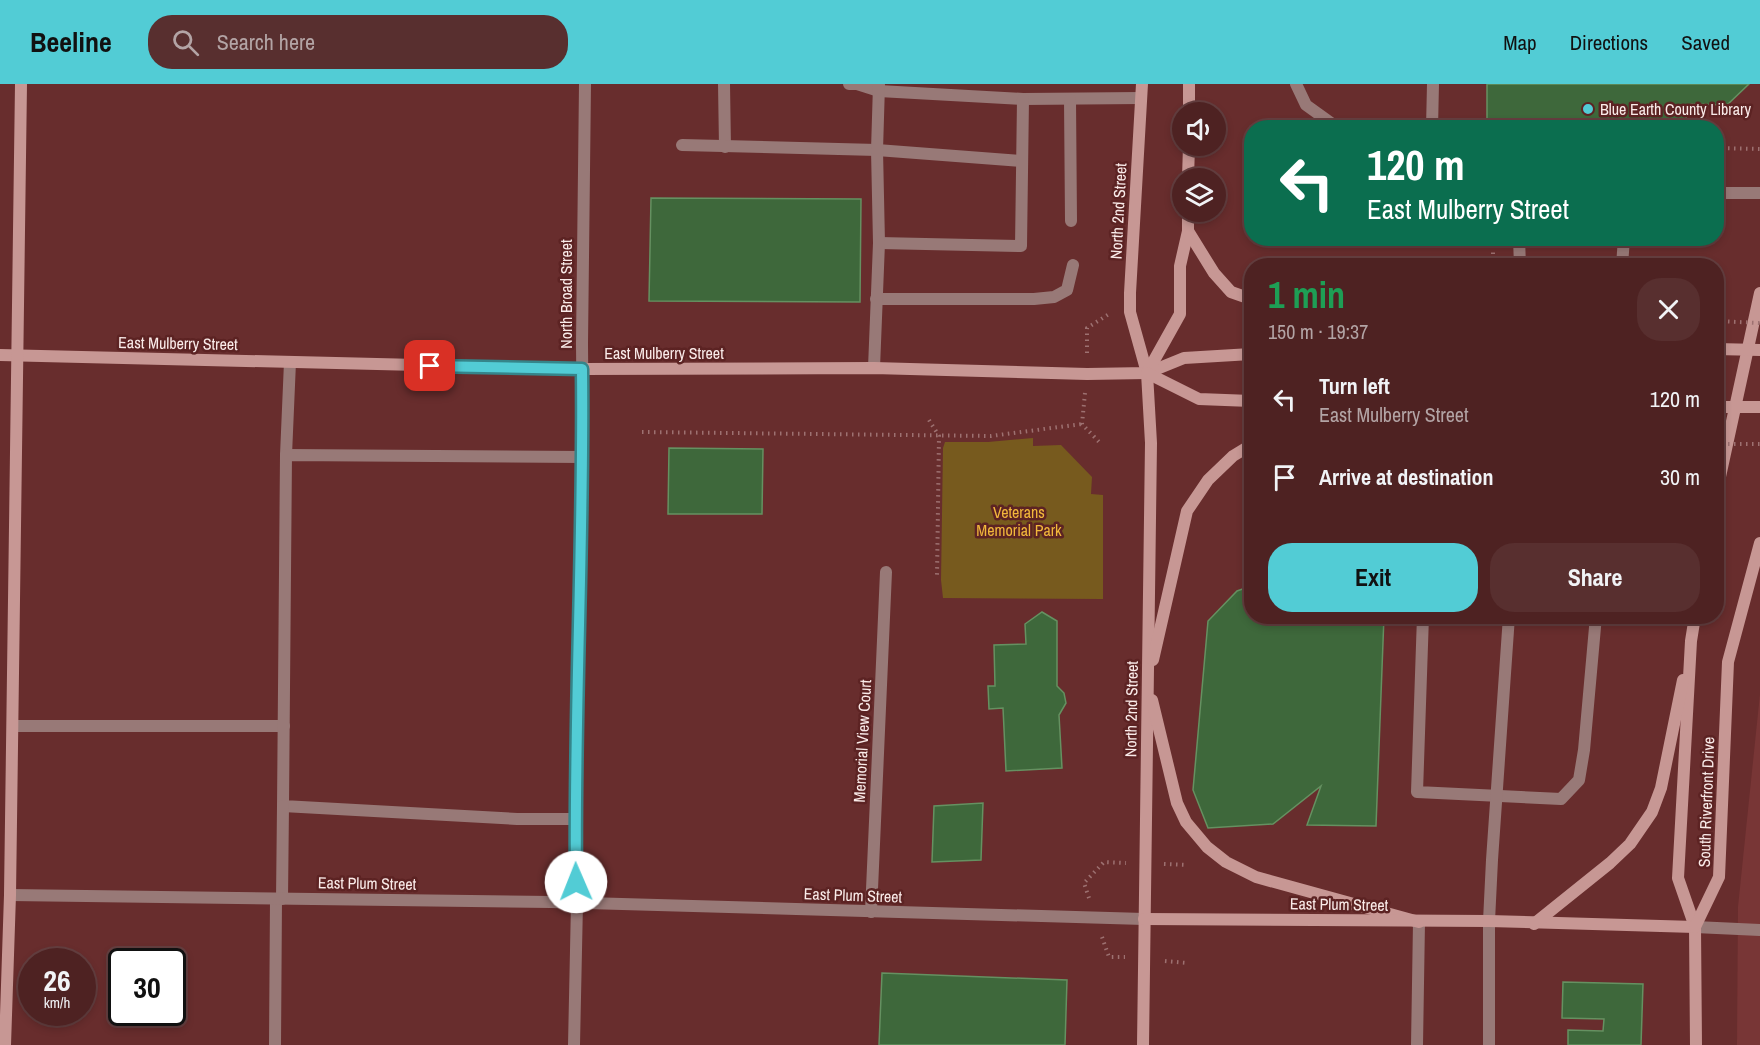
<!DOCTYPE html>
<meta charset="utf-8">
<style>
:root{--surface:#4e2222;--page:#582f2f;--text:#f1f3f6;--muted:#b3a4a5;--line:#653f40;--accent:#52ccd5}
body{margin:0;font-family:"Archivo Narrow",sans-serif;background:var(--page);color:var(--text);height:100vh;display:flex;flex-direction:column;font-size:22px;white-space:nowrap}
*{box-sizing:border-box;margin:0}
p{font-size:20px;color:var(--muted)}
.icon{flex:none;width:33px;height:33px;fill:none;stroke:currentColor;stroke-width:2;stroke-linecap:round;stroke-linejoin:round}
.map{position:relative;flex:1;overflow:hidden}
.side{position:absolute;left:1244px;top:174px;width:480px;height:366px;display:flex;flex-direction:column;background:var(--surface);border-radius:24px;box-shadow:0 3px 9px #0003,0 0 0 2px var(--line)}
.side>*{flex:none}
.top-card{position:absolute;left:1244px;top:36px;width:480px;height:126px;border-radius:24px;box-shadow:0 3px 9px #0003,0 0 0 2px var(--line);background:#0b6e4f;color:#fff;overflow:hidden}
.buttons{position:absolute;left:1172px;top:18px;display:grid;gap:12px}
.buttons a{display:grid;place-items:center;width:54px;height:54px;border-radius:50%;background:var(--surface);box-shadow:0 3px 9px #0003,0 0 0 2px var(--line);font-size:30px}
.speed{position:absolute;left:18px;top:864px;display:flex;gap:12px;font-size:30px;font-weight:700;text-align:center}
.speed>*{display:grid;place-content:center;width:78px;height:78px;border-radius:50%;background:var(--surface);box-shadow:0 3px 9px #0003,0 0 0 2px var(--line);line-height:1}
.speed small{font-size:15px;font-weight:400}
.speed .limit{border:3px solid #111;border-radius:9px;background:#fff;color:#111}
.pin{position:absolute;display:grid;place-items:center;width:51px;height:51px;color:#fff;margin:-26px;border-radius:12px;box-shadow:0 3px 9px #0006}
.me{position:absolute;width:66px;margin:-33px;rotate:359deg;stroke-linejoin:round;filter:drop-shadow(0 0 4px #0008)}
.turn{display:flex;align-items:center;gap:21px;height:126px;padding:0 24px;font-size:27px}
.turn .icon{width:78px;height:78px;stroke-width:2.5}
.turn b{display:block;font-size:42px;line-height:51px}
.round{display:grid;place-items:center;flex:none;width:63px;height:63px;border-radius:24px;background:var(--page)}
.head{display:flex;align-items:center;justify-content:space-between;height:102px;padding:0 24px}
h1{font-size:36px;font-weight:800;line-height:45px;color:#1e9e55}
.primary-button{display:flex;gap:12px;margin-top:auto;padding:12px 24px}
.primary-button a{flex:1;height:69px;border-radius:24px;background:var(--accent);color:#111;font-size:24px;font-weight:800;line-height:69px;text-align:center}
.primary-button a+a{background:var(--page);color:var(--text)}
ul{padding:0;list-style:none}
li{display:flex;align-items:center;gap:18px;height:78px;padding:0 24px}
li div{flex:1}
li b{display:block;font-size:22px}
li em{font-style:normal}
header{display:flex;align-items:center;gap:36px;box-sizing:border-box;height:84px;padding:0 30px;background:var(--accent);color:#111}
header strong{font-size:28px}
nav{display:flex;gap:33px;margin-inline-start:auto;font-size:21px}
.search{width:420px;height:54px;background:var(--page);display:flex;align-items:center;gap:15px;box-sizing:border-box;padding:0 21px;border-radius:24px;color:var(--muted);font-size:22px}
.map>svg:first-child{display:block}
</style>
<header>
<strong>Beeline</strong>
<div class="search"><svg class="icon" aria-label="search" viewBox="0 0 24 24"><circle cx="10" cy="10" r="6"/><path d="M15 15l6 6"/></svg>Search here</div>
<nav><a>Map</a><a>Directions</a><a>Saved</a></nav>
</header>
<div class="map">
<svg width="1760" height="961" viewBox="0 0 1760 961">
<rect width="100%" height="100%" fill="#682d2d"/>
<!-- built -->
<polygon fill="#783636" points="1760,610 1760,961 1737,961 1738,823"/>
<!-- green -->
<polygon fill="#775a1e" points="1033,354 1033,362 1061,361 1092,393 1091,410 1103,411 1103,515 943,514 941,496 943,364 945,358 988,358"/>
<!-- building -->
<g fill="#3e683b" stroke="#659161" stroke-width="1.5">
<polygon points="1487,0 1749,0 1727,21 1691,20 1685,29 1689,44 1487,44"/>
<polygon points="651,114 861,115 860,218 649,217"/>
<polygon points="669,364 763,365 762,430 668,430"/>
<polygon points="1251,502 1251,532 1384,532 1376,742 1307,741 1321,702 1273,740 1208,744 1193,706 1208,537 1237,507"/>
<polygon points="1042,528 1057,537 1057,602 1064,609 1066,619 1059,631 1062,684 1006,687 1003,624 989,625 988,602 995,602 994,561 1026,560 1025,540"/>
<polygon points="983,719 981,776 932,778 934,722"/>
<polygon points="882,889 1067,896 1065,961 879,961"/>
<polygon points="1563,898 1643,900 1641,961 1568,961 1568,946 1603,947 1604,935 1562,934"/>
</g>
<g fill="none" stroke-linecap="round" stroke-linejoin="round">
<!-- path -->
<g stroke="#9d7171" stroke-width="4" stroke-dasharray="1.5 4.5" stroke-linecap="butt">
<polyline points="1716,64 1760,65"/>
<polyline points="1493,182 1493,154"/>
<polyline points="1087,269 1087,244 1109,230"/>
<polyline points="1085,309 1082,340 1101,360"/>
<polyline points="929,336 939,352 937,493"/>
<polyline points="642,348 991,352 1082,340"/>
<polyline points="1164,780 1187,781"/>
<polyline points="1089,814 1084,799 1104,778 1126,779"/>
<polyline points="1102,853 1109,873 1125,873"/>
<polyline points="1165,877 1187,879"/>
</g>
<!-- lane -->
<g stroke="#987977" stroke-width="12">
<polyline points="724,0 725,63"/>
<polyline points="849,0 857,0 879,7 1023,15 1141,14"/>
<polyline points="1296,0 1306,21 1338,44"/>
<polyline points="1070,16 1071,137"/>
<polyline points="1432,44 1433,0"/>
<polyline points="682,61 877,66 1022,77"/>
<polyline points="1716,109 1760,109"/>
<polyline points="1519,154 1520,182"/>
<polyline points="879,159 1021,162 1023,15"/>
<polyline points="1622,182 1624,154"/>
<polyline points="876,215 1034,215 1054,213 1067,206 1073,181"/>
<polyline points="874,284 879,159 877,66 879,1"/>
<polyline points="286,371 290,278"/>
<polyline points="1423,532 1417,708 1561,715 1579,696 1584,666 1596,532"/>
<polyline points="13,642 284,642"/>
<polyline points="575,735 517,735 283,722 286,371 583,373"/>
<polyline points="282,815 283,722"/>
<polyline points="275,961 276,815"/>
<polyline points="1417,961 1419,838"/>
<polyline points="1489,961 1489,837 1492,776 1509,532"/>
</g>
<!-- street -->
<g stroke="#987977" stroke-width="12">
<polyline points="10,811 551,818 1144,835"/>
<polyline points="871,828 886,488"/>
<polyline points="1695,843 1760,846"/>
<polyline points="574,961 577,819 575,735 583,373 582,260 585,0"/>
</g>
<!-- secondary -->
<g stroke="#c79794" stroke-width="12">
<polyline points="1142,0 1130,209 1130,228 1147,289 1151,359 1143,961"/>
<polyline points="1189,28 1189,0"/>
<polyline points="1188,94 1189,62"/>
<polyline points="1188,147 1214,189 1231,208 1251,215"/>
<polyline points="0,271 582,285 874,284 1087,290 1147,289 1184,274 1251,270"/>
<polyline points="1147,289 1180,230 1180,182 1188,147 1188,128"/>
<polyline points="1147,289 1199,315 1251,317"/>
<polyline points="1716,411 1760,209"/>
<polyline points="1695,532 1691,557 1678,794 1695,843 1696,961"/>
<polyline points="1153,576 1187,427 1208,396 1233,372 1251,361"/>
<polyline points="1152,616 1177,719 1186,738 1207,763 1226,778 1256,793 1419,838"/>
<polyline points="1144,835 1489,837 1695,843"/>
<polyline points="1534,840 1610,779 1630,760 1652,728 1661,704 1683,596"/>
<polyline points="1695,843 1719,793 1728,578 1760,459"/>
<polyline points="5,961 10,811 21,0"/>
</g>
<!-- path-bridge -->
<g stroke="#9d7171" stroke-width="4" stroke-dasharray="1.5 4.5" stroke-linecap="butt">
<polyline points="1716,237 1760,239"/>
<polyline points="1716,360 1760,360"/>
</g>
<!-- secondary-bridge -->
<g stroke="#c79794" stroke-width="12">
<polyline points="1716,265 1760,266"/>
<polyline points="1716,323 1760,323"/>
</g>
</g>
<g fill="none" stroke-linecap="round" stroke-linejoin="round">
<defs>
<path id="route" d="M430 282 582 285C584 456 574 627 576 798"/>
</defs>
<!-- route casing -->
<use href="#route" stroke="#35858a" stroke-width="15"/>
<!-- route -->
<use href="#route" stroke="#52ccd5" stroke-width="10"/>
</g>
<!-- markers -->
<circle fill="#52ccd5" stroke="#5c2323" stroke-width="2" cx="1588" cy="25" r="6"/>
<g text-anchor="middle" stroke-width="5" stroke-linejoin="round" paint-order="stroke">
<!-- poi labels -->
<g font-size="16" fill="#faebe9" stroke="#5c2323" text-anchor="start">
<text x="1600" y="31">Blue Earth County Library</text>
</g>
<!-- street labels -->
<g font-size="16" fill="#faebe9" stroke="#5c2323">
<text transform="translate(1118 127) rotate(-87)" y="6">North 2nd Street</text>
<text transform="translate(566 210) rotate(-90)" y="6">North Broad Street</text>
<text transform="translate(178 259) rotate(1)" y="6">East Mulberry Street</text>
<text x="664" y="275">East Mulberry Street</text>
<text transform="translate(1131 625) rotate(-89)" y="6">North 2nd Street</text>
<text transform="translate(862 657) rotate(-87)" y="6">Memorial View Court</text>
<text transform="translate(1706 718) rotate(-88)" y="6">South Riverfront Drive</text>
<text transform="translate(367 799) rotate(1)" y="6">East Plum Street</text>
<text transform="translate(853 811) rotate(2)" y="6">East Plum Street</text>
<text transform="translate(1339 820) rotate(1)" y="6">East Plum Street</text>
</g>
<!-- park labels -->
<g font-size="16" fill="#f2b83b" stroke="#5c2323">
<text x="1019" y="434">Veterans<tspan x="1019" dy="18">Memorial Park</tspan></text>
</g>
</g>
</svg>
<div class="buttons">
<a><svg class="icon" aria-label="sound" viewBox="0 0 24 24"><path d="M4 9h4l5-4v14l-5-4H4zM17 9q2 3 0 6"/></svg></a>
<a><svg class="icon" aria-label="layers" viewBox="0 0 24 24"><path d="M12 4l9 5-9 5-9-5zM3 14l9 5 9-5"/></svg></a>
</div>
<div class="speed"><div>26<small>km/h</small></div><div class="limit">30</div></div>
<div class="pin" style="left:430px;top:282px;background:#d93025"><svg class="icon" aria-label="arrive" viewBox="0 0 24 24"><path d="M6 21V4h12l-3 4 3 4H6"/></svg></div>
<svg class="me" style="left:576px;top:798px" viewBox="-20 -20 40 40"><circle r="19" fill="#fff"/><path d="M0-13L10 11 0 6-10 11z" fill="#52ccd5"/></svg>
<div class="top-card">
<div class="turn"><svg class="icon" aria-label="left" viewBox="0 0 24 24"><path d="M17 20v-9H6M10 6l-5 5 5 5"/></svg><div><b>120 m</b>East Mulberry Street</div></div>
</div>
<section class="side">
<div class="head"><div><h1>1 min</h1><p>150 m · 19:37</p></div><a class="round"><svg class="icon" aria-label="close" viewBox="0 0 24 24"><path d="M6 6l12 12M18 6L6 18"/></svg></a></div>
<ul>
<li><svg class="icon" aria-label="left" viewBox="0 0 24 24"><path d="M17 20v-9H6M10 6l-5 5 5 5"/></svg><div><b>Turn left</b><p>East Mulberry Street</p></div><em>120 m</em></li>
<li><svg class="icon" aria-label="arrive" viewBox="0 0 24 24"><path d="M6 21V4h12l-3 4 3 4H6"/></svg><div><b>Arrive at destination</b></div><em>30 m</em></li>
</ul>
<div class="primary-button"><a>Exit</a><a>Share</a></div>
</section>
</div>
